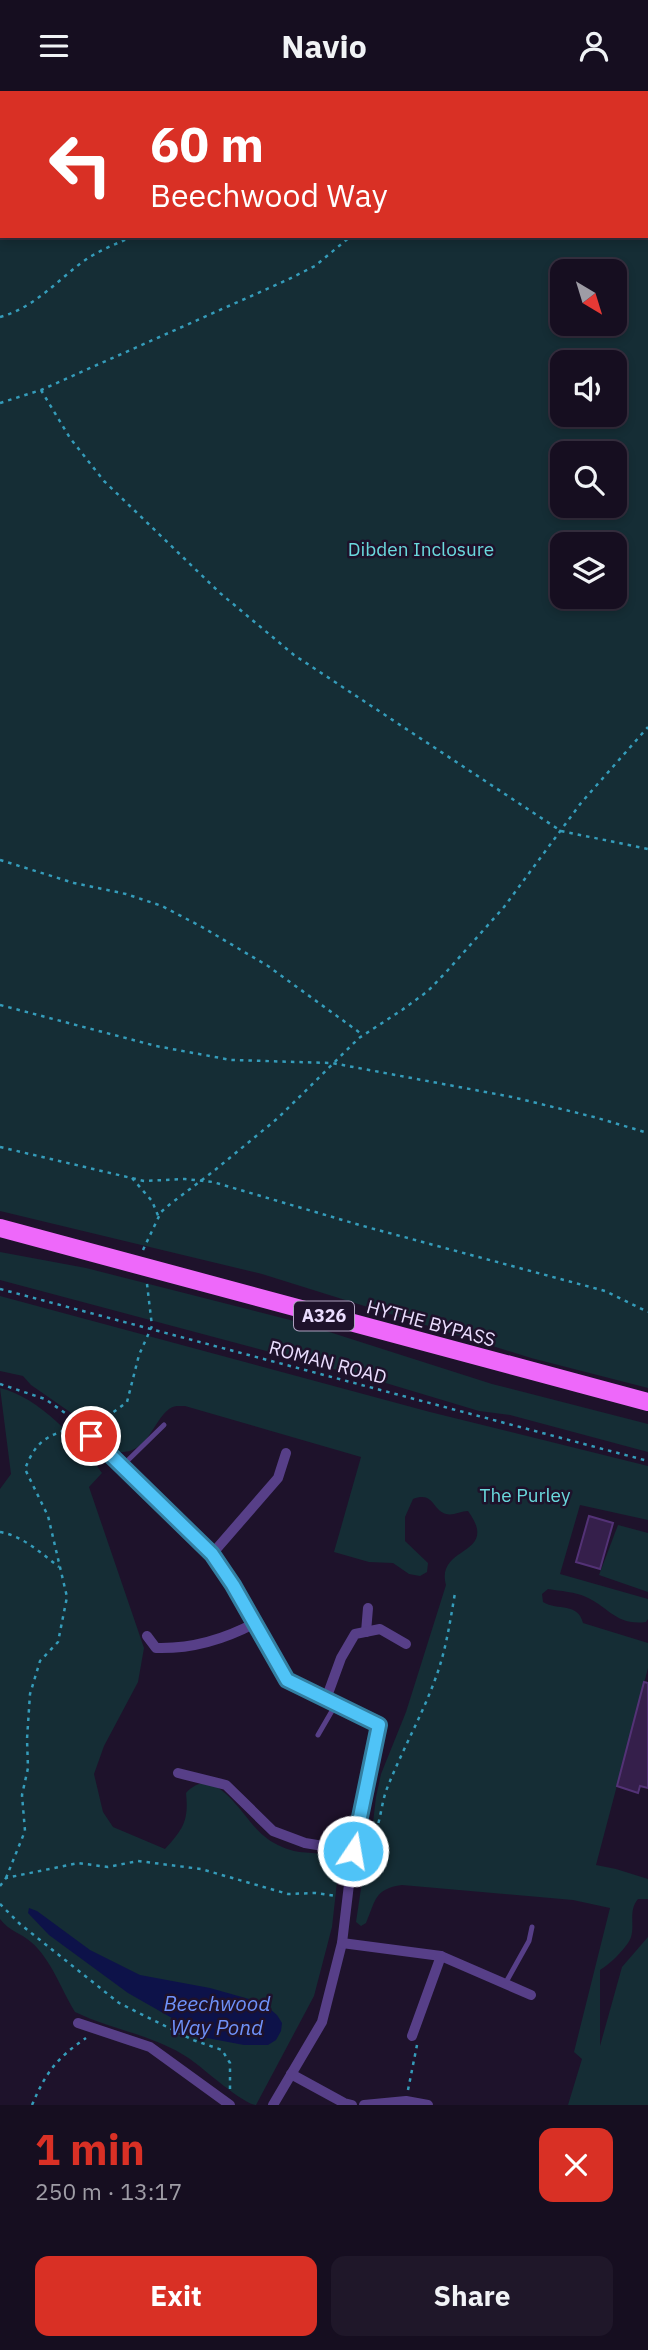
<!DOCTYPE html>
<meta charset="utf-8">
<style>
:root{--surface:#160e20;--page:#1f1729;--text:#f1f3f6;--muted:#9e9ca5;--line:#352e3e;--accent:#d93025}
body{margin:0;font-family:"IBM Plex Sans",sans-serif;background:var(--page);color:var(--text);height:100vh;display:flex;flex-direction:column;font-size:26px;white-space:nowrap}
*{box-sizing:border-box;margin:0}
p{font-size:23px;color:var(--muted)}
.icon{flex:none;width:38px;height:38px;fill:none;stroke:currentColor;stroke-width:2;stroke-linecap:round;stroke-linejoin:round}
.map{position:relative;height:2014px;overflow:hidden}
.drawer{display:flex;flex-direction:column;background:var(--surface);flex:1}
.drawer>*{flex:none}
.hud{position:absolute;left:0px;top:0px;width:649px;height:147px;box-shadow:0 4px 10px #0003,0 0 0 2px var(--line);background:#d93025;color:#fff;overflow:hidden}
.needle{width:46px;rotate:142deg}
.controls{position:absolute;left:550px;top:168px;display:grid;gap:14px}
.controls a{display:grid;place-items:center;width:77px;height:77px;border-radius:14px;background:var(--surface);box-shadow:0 4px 10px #0003,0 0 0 2px var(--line);font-size:35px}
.pin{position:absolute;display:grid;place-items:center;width:60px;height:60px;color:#fff;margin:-30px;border:4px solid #fff;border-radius:50%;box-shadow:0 2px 7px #0007}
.me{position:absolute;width:77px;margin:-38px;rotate:12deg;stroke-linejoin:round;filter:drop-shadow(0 0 5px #0008)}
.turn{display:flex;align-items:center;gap:24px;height:147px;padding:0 35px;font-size:32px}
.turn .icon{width:91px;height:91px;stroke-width:2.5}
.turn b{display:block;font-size:49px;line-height:60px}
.round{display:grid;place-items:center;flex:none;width:74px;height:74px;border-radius:14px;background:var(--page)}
.head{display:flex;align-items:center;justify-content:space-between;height:119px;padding:0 35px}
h1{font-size:42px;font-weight:700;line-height:52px;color:var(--accent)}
.cta{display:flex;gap:14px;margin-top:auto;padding:14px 35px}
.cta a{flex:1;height:80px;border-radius:14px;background:var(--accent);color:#fff;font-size:28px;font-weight:700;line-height:80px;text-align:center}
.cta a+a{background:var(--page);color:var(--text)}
header{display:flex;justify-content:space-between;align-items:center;height:91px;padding:0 35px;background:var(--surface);font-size:32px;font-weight:700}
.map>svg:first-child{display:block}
</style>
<header><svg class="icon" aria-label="menu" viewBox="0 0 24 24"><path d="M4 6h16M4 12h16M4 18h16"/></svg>Navio<svg class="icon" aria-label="person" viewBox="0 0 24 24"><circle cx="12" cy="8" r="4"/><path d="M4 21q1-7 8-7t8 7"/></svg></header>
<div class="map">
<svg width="648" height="2014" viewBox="0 0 648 2014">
<rect width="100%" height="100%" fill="#1e122b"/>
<!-- green -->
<g fill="#152d35" fill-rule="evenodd">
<path d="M0 0H648V1297L531 1267 262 1183 0 1120ZM2 2H648V145H2ZM614 180V233H562V180ZM562 271H614V324H562ZM562 362H614V415H562ZM562 453H614V506H562Z"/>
<polygon points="0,1161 86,1177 298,1231 492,1293 648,1333 648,1361 510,1324 479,1320 379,1290 0,1189"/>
<path d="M0 1205 430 1321 648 1375V1429L580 1414 560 1483 648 1508V1528L646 1531C616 1535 609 1516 586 1506 576 1501 560 1500 548 1498L542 1503 543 1511C558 1520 578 1511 583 1532L648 1552V1577L596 1774 616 1778 648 1788V1808H638C628 1820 635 1833 631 1846 628 1856 608 1875 600 1879V1955L622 1876 648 1846V2014H568L582 1968 574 1961 610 1817 573 1809 402 1794C374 1798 376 1809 366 1832L361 1835 356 1831 363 1784 377 1760 378 1752 372 1740 376 1706 381 1683 406 1621 446 1494C435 1454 501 1465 468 1420 461 1420 453 1425 446 1423 432 1419 434 1400 413 1408L405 1426V1450L428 1472 427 1481 420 1485 409 1483 393 1472 369 1471 334 1461 361 1366 185 1315C180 1315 174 1314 169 1318 151 1332 149 1364 116 1361L90 1335 31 1294 23 1285 0 1280Z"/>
<path d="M0 1297C39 1306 79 1350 102 1382L89 1396 144 1557 138 1591 104 1655 94 1683 103 1721 113 1736 165 1758C183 1738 189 1730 186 1702 216 1669 243 1729 264 1745 272 1752 283 1757 294 1760 308 1763 330 1760 339 1773L332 1836 314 1905 256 2014C243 2013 204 1978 190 1968 155 1944 112 1939 75 1921 61 1898 51 1868 31 1851 21 1842 9 1840 0 1828V1398L11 1383Z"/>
<polygon points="618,1434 648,1442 648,1501 599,1484"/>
</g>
<!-- water -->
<polygon fill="#0d1249" points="29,1817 37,1820 90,1859 140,1884 210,1897 263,1912 277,1924 282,1932 281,1940 276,1949 268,1954 244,1954 207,1947 128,1902 49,1844 28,1822"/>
<!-- building -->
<g fill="#351f4b" stroke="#533276" stroke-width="2">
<polygon points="589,1425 613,1432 600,1478 576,1471"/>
<polygon points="644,1591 648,1592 648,1697 640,1695 638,1702 617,1695"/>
</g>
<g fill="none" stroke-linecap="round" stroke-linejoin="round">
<!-- path -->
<g stroke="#359cba" stroke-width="2.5" stroke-dasharray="3.5 5" stroke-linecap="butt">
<polyline points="413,2 415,0"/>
<polyline points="481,2 483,0"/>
<polyline points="607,2 613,0"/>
<path d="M0 226C33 217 55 192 81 172 97 160 116 153 134 145"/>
<polyline points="41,299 70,347 104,390 220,502 294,564 561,740 648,758"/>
<polyline points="0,312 41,299 287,189 315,175 351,145"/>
<polyline points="0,769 74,792 126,803 162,815 202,836 268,875 363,944"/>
<polyline points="0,914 156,955 231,969 332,972 512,1006 594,1026 648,1042"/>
<polyline points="0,1056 144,1090 185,1088 213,1091 363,1135 605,1200 648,1221"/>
<polyline points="132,1087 152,1110 159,1127"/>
<polyline points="143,1159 161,1121 169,1114 215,1079 278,1027 359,947 402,919 428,900 448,879 504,816 581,712 648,636"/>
<polyline points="0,1198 648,1370"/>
<polyline points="0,1293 45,1308 81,1333"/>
<polyline points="91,1332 103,1329 127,1311 139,1264 152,1235 147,1193"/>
<path d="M0 1441C23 1445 41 1462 59 1476"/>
<path d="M368 1755C380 1740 380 1718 386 1700 401 1661 422 1625 436 1586 446 1559 450 1531 455 1502"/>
<path d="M6 1787 25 1740 22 1704 28 1677 27 1648 30 1603 40 1570 58 1551 67 1506 48 1425 25 1378C38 1344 52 1344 85 1333"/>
<polyline points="0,1795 6,1787 78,1772 108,1776 138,1770 201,1778 288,1803 316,1802 337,1805"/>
<polyline points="0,1813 20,1833 119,1912 193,1949 222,1959 230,1972 230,1999"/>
<polyline points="408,1999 417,1954"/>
<path d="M32 2014C46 1981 57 1967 86 1947"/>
</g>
<!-- lane -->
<g stroke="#573f88" stroke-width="5">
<polyline points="122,1375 164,1334"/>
<polyline points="318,1644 336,1613"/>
<polyline points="505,1893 529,1850 532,1836"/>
</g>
<!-- street -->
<g stroke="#573f88" stroke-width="10">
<polyline points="91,1345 212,1463 221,1475 287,1589 379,1634 353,1760 342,1852 322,1931 273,2014"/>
<polyline points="212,1463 278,1387 286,1362"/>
<polyline points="366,1541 368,1517"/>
<path d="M147 1545 156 1557C190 1558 225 1548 255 1532"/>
<polyline points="326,1608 341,1567 355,1543 380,1538 406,1553"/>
<polyline points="178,1682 226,1694 273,1740 305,1752 353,1760"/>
<polyline points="342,1852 441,1865 531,1904"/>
<polyline points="78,1932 150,1956 230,2014"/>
<polyline points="412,1945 441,1865"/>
<polyline points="291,1983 344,2012 352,2014"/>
<polyline points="364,2014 406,2010 428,2014"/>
</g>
<!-- primary -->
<polyline stroke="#ee68fa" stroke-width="18" points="0,1137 648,1311"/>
</g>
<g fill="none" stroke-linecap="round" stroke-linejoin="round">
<defs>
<polyline id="route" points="91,1345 212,1463 233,1494 287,1589 379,1634 353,1760"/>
</defs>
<!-- route casing -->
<use href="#route" stroke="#337fa1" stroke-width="18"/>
<!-- route -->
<use href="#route" stroke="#4fc3f7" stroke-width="12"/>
</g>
<g text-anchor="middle" stroke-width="5" stroke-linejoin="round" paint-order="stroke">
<!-- shield labels -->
<rect fill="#1e122b" stroke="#ada0bf" stroke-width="2" x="294" y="1210.5" width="60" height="29" rx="5"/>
<g font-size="18" font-weight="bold" fill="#eaddfe">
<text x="324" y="1231">A326</text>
</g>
<!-- park labels -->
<g font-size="19" fill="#6ad9dd" stroke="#1e122b">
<text x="421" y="465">Dibden Inclosure</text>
<text x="525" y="1411">The Purley</text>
</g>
<!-- street labels -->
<g font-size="19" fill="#eaddfe" stroke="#1e122b">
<text transform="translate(431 1232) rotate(15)" y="7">HYTHE BYPASS</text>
<text transform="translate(328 1271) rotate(15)" y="7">ROMAN ROAD</text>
</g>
<!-- water labels -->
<g font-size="21" font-style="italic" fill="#6f92fa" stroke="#1e122b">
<text x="217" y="1920">Beechwood<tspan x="217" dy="24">Way Pond</tspan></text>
</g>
</g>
</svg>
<div class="controls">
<a><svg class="needle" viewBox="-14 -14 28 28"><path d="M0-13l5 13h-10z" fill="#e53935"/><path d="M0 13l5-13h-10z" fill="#9e9ca5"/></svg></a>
<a><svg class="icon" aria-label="sound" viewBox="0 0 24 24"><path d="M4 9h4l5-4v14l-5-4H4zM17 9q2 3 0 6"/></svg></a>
<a><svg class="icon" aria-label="search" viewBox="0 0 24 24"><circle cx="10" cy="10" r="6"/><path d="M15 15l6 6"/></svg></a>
<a><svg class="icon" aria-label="layers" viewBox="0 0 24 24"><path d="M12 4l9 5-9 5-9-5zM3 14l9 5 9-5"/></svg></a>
</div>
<div class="pin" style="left:91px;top:1345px;background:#d93025"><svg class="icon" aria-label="arrive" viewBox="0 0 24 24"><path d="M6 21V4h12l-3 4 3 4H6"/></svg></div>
<svg class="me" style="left:353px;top:1760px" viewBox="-20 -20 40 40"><circle r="17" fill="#4fc3f7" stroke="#fff" stroke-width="3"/><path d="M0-11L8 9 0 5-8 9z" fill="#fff"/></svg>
<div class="hud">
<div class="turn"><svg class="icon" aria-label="left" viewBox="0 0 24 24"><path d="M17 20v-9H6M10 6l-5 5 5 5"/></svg><div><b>60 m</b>Beechwood Way</div></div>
</div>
</div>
<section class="drawer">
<div class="head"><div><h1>1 min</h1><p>250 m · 13:17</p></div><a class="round" style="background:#d93025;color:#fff"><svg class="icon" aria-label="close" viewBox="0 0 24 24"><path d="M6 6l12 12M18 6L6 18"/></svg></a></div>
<div class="cta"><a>Exit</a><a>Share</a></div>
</section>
